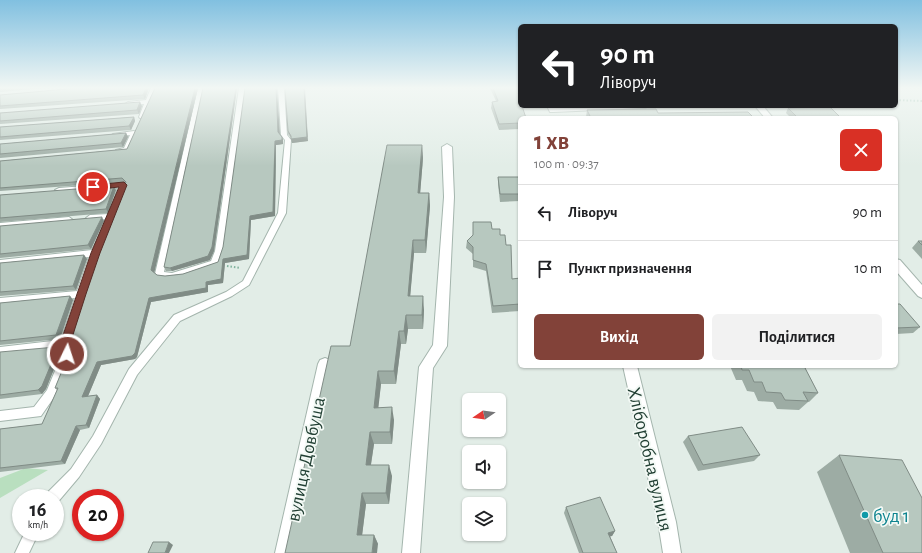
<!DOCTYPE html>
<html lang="uk">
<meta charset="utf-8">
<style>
:root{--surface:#fff;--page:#f2f2f2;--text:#202124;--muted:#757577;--line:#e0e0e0;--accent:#824239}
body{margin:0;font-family:"Alegreya Sans",sans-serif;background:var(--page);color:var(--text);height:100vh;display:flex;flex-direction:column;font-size:15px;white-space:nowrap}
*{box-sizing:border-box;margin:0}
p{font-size:13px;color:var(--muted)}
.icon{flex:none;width:22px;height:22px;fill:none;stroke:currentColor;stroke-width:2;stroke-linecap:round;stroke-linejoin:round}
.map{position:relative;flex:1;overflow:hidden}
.drawer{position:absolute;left:518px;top:116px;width:380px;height:252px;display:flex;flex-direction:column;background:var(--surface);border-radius:6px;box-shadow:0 1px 3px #0004}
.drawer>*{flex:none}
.hud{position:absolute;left:518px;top:24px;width:380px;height:84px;border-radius:6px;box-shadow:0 1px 3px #0004;background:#202124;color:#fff;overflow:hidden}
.needle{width:26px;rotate:257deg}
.tools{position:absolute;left:462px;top:393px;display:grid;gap:8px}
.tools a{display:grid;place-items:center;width:44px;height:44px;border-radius:6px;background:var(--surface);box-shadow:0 1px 3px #0004;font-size:20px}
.speed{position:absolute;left:12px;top:489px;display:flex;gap:8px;font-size:20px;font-weight:700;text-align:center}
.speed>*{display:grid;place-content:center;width:52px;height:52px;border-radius:50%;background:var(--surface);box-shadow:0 1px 3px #0004;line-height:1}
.speed small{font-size:10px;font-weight:400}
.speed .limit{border:6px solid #d22;background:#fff;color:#111}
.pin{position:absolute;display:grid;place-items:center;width:34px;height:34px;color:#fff;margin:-17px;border:2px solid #fff;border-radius:50%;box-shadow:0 1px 4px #0007}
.me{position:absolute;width:44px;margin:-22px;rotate:4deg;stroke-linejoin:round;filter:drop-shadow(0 0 3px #0008)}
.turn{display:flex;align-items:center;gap:14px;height:84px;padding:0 16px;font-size:18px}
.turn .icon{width:52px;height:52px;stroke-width:2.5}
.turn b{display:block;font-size:28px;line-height:34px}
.round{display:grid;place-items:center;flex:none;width:42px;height:42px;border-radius:6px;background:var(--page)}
.overview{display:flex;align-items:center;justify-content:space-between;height:68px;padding:0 16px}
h1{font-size:24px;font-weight:700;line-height:30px;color:var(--accent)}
.primary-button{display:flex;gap:8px;margin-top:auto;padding:8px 16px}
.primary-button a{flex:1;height:46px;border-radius:6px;background:var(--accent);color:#fff;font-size:16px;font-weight:700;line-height:46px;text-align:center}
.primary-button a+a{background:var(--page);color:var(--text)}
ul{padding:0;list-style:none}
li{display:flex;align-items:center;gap:12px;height:56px;padding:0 16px;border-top:1px solid var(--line)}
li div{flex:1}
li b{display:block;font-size:15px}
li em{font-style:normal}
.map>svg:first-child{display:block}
</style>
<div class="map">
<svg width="922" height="553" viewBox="0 0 922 553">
<rect width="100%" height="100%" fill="#e2ede7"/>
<!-- green -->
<polygon fill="#b9dfbf" points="26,468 48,470 0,498 0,478"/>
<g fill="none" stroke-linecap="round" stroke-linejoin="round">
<defs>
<g id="lane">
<polygon points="151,88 157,88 145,117 140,118 139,117 144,104 128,106 125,104 128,102 146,100"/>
<path d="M198 88H204L164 272 172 273 211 261 215 251 239 88H245L223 251 218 265C205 269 164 287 155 274Z"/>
<polygon points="278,88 284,88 287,135 291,140 286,213 249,285 232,296 180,321 137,375 101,444 79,477 57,503 55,503 55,498 46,498 47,493 71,469 93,436 129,369 174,315 226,292 243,281 278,213 285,140 281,135"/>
<polygon points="134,131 137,133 129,151 116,152 116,150 124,148 130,135 115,137 112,135 113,134"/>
<polygon points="123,183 127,185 116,216 99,253 70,344 72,354 57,393 41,416 0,421 0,411 34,407 47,390 62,354 61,349 0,355 0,347 61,340 75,298 0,306 0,298 77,291 89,257 0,266 0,260 92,250 107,219 90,221 86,218 90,215 109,214 118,188 59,192 55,190 59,188"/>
<polygon points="69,217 73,220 72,222 0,229 0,223"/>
<polygon points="25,532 39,532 29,553 15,553"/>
</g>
<g id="street">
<polygon points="547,106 555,106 556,107 649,106 645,108 553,112 550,112"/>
<polygon points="755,106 763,106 773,118 765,118"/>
<polygon points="447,144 452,147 454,197 447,346 433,368 420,553 402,553 419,367 433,345 444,197 442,147"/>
<polygon points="896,259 900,260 922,285 922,298 918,296 896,271"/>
<polygon points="325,358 330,360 332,364 293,553 275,553 318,364 320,360"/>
<polygon points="623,366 637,366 676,522 681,553 663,553 658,522"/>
</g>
</defs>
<!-- lane casing -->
<use href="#lane" stroke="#a4b5ad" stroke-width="2"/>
<!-- street casing -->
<use href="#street" stroke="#a4b5ad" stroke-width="2"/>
<!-- path -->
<g stroke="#80b29d" stroke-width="2" stroke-dasharray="1.5 2" stroke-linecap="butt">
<polyline points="896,100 922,101"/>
<polyline points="227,266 240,268"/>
</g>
<!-- lane -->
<use href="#lane" fill="#fff" fill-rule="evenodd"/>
<!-- street -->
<use href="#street" fill="#fff" fill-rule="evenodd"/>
</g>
<!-- wall -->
<g fill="#9daca4">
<polygon points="0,88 45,88 0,92"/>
<polygon points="78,88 149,88 145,99 0,109 0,95"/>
<polygon points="155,88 198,88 154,272 157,275 165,276 183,274 218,262 277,88 279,133 282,137 283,140 283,144 276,145 275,216 251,220 249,259 225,263 223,283 208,285 208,292 151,302 137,357 135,359 101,365 88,396 97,395 100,399 89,428 80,430 65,464 0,472 0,429 42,424 57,390 55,388 70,351 115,213 126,183 124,182 0,191 0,161 127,149"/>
<polygon points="203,88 237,88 214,251 210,260 172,271 166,271 164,267"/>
<polygon points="490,88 518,88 520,92 519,99 520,129 499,130 491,108 492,102 496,101"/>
<polygon points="142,106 139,114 0,124 0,113"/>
<polygon points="788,108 841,118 791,118 786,113"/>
<polygon points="587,110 658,113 754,118 586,118 586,117"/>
<polygon points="134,117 135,121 131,130 0,140 0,127"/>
<polygon points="288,131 308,141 292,143 291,138 288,134"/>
<polygon points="126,133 128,137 123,147 0,158 0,144"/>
<polygon points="422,145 423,158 420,193 429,193 430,206 426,253 414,253 410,296 424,310 423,329 408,329 406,344 401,344 396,384 381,384 378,407 394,420 392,444 374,444 371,465 392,476 389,504 366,504 362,535 374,535 378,544 285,553 350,346"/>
<polygon points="498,177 520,177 520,201 500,202 498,184"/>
<polygon points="116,190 108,213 0,222 0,195"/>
<polygon points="104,221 91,249 0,258 0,226"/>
<polygon points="492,229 500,235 506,245 512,279 520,278 520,311 492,313 486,271 473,267 473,254 466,248 467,241"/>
<polygon points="918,241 922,241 922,259 912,248"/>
<polygon points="84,255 87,259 76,290 0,296 0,263"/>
<polygon points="70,296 73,300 60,339 0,345 0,303"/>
<polygon points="896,304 920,327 913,333 896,334"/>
<polygon points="60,351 60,354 46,389 42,394 0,399 0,352"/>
<polygon points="730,366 804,366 818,393 809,402 808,402 799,410 777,409 773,402 758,401 754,392 747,391 742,380 736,380"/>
<polygon points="688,436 760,455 754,461 698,471 683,442"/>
<polygon points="839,455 922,553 850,553 817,472"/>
<polygon points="566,507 615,531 612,536 610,536 617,553 579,553 564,513"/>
</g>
<!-- shaded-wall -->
<g fill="#808c86">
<polygon points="146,88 149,88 145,99 143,95"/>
<polygon points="195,88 198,88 154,274 151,270"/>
<polygon points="236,88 237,88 214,251 210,260 172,271 170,268"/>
<polygon points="276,88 277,88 280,135 278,132"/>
<polygon points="304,88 305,88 308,141 292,143 291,139"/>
<polygon points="140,102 142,106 139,114 137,110"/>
<polygon points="134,117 135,121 131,130 129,126"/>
<polygon points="126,133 128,137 123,147 121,143"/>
<polygon points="282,137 283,140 283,144 276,145 275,216 251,220 249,259 225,263 223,283 208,285 208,292 151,302 137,357 135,359 101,365 86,401 82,397 97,362 149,298 206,282 223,259 250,216 275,141"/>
<polygon points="422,145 423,158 419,207 418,193"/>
<polygon points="114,186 116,190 108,213 106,209"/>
<polygon points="429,193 430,206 426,253 425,240"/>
<polygon points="102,217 104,221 91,249 88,245"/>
<polygon points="413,240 414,253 409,310 408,296"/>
<polygon points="84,255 87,259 76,290 73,286"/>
<polygon points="70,296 73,300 60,339 56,335"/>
<polygon points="423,296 424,310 423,329 422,315"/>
<polygon points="406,315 408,329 406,344 404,331"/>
<polygon points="399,331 401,344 396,384 394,371"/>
<polygon points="56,347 60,351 60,354 46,389 42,394 38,390"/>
<polygon points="378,371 381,384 377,420 374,408"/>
<polygon points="97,395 100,399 89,428 86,425"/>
<polygon points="392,407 394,420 392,444 390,432"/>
<polygon points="76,426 80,430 65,464 61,461"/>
<polygon points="370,432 374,444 369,476 366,465"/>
<polygon points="389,465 392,476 389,504 386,493"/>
<polygon points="362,493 366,504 361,544 357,535"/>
<polygon points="615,531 612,536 605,538 608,533"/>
<polygon points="374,535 378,544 377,553 372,553"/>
<polygon points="169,542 173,545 169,553 165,553"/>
</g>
<!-- building -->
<g fill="#b7c8bf" stroke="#808c86">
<polygon points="78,88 146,88 143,95 0,106 0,95"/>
<polygon points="155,88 195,88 151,270 157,275 165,276 183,274 218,262 223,247 245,88 276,88 278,132 282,137 282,140 275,141 273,212 250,216 247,255 223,259 221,279 206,282 206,288 149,298 135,353 132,356 97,362 82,397 97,395 86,425 76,426 61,461 0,468 0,429 42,424 58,388 55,388 70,351 68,340 98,250 115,213 126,182 122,178 0,188 0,161 127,149"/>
<polygon points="203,88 236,88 212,247 208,256 170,268 164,267"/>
<polygon points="285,88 304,88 307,137 291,139 291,136 288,131"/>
<polygon points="493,88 518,88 520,92 520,93 518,93 520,100 520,106 522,106 526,118 520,118 520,123 499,124 492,102 498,101"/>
<polygon points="140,102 137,110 0,121 0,113"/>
<polygon points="830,107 841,118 798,118 788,108"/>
<polygon points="656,109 658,113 748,112 754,118 591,118 587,110"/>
<polygon points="134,117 129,126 0,137 0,127"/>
<polygon points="126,133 121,143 0,154 0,144"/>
<polygon points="387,145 422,145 418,193 429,193 425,240 413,240 408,296 423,296 422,315 406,315 404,331 399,331 394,371 378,371 374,408 392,407 390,432 370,432 366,465 389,465 386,493 362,493 357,535 374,535 372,553 285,553 331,346 350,346"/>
<polygon points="498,177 520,177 520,194 500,194"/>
<polygon points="114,186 106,209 0,218 0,195"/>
<polygon points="102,217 88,245 0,254 0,226"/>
<polygon points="473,222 491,222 492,229 500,229 500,235 505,235 506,245 511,245 512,279 520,278 520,304 493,306 486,264 473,260 473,247 467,241 473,235"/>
<polygon points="918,241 922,241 922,245"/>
<polygon points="84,255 73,286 0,292 0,263"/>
<polygon points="70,296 56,335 0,341 0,303"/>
<polygon points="896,304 900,304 920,327 896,328"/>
<polygon points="56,347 57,350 42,386 38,390 0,395 0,352"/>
<polygon points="741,366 804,366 818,393 803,392 808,401 785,400 781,393 766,392 762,382 754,382 749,370 742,370"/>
<polygon points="742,427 760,455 703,465 688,436"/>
<polygon points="839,455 902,460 922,498 922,553 883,553"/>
<polygon points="600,497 615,531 608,533 617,553 583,553 566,507"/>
<polygon points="153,542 169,542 165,553 148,553"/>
</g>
<!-- sky -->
<linearGradient id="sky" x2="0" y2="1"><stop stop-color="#81c0e0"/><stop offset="0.53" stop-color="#f2f7f4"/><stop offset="1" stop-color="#f2f7f4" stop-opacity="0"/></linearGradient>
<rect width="922" height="166" fill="url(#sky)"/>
<!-- route -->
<polygon fill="#824239" stroke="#542b25" points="124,182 127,185 100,253 86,294 70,344 72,354 70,357 67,359 63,357 60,344 91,253 119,187 93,190 89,187 93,185"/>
<!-- markers -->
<circle fill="#0f9aa8" stroke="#f3f9f5" stroke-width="1.5" cx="865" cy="515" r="4"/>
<g text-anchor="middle" stroke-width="3.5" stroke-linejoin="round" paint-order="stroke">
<!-- near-street labels -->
<g font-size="19" fill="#213f33" stroke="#f3f9f5">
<text transform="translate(305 459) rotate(-78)" y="7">вулиця Довбуша</text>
<text transform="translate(651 459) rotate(77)" y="7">Хліборобна вулиця</text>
</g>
<!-- near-culture labels -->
<g font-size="19" fill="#0d838f" stroke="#f3f9f5" text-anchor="start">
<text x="873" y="522">буд 1</text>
</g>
</g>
</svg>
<div class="tools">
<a><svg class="needle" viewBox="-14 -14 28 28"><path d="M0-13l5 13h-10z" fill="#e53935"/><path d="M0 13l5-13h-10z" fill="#757577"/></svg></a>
<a><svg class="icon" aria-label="sound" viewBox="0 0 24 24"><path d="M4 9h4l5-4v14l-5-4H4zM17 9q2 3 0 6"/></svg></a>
<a><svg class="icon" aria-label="layers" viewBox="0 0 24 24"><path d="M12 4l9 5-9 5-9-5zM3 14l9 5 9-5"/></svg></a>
</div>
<div class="speed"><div>16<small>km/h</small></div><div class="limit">20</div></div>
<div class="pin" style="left:93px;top:187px;background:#d93025"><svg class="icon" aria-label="arrive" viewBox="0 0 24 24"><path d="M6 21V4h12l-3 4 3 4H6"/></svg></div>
<svg class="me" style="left:67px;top:354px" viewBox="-20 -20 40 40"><circle r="17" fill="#824239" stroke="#fff" stroke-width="3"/><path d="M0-11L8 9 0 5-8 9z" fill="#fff"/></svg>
<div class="hud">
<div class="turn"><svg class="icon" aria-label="left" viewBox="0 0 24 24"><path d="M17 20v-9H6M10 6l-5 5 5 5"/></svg><div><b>90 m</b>Ліворуч</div></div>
</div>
<section class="drawer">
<div class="overview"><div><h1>1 хв</h1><p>100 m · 09:37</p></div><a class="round" style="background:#d93025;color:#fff"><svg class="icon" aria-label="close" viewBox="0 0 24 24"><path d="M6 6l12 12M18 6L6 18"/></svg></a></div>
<ul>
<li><svg class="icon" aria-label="left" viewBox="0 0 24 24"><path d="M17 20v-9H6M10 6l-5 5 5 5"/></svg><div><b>Ліворуч</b></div><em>90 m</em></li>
<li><svg class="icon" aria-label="arrive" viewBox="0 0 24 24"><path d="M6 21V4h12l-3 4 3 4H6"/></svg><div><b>Пункт призначення</b></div><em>10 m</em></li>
</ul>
<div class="primary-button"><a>Вихід</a><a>Поділитися</a></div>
</section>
</div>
